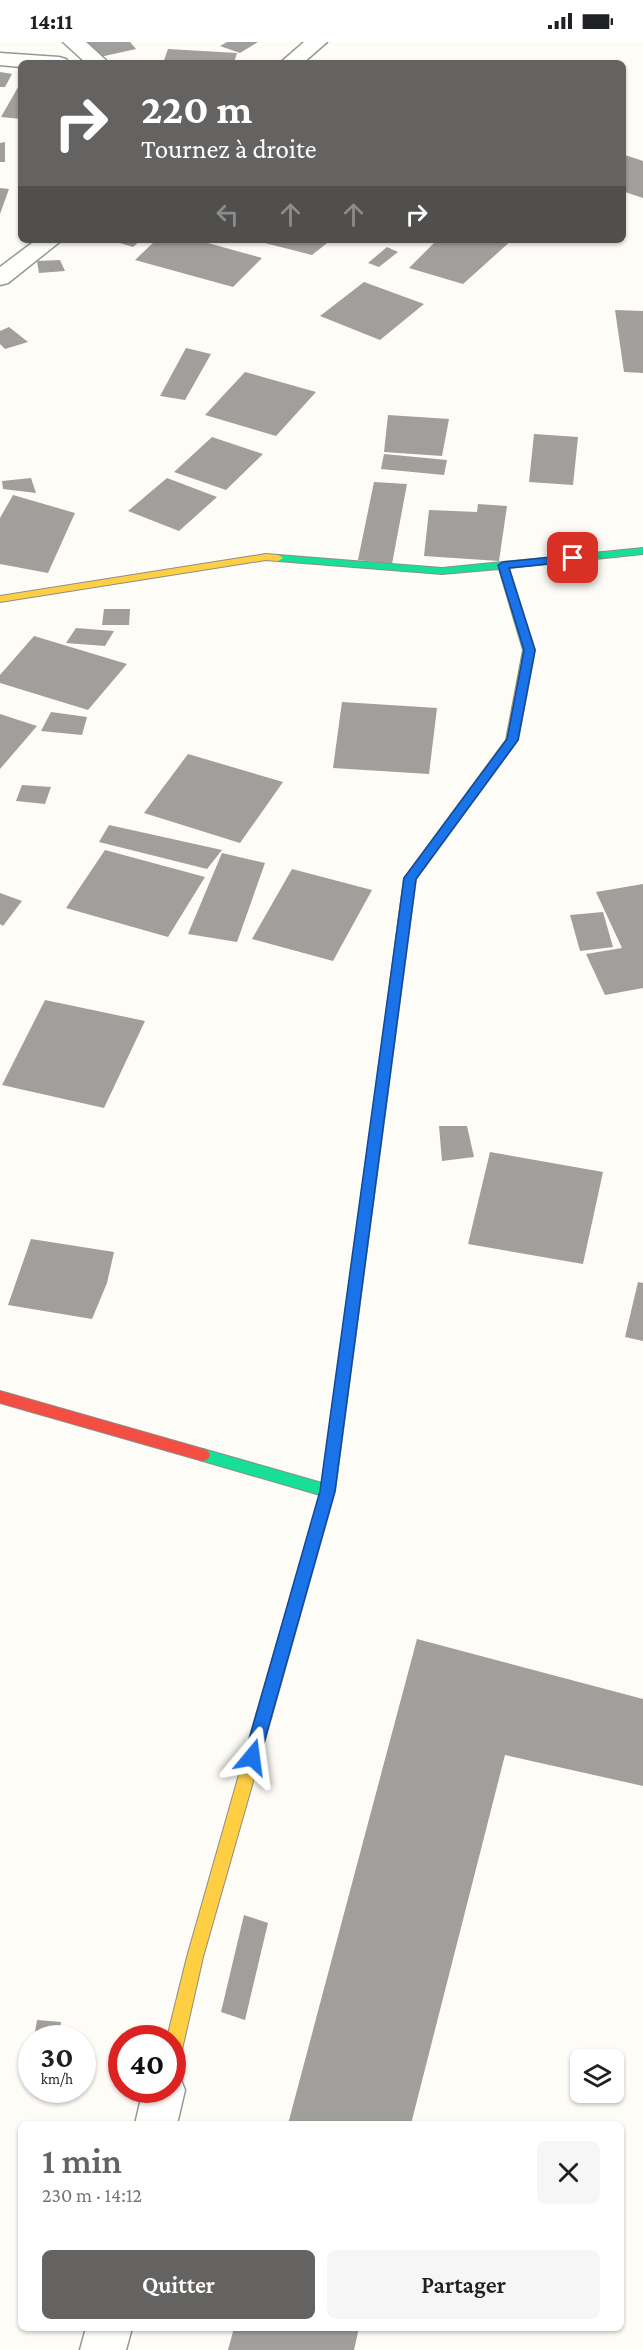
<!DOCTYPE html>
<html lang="fr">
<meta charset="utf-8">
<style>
:root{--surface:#fff;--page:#f6f6f6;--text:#202124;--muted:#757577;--accent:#646362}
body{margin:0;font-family:"Crimson Pro",serif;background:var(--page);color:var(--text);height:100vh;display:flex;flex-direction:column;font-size:22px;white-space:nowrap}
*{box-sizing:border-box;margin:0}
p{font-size:20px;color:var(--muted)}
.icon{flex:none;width:33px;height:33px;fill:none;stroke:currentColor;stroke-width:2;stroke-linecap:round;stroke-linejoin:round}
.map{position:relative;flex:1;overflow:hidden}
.details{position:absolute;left:18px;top:2079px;width:606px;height:210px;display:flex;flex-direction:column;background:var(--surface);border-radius:9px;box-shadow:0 2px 4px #0004}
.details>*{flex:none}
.guide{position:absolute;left:18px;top:18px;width:608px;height:183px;border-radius:9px;box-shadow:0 2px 4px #0004;background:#646362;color:#fff;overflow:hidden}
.controls{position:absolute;left:570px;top:2007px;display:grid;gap:12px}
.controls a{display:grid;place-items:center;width:54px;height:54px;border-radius:9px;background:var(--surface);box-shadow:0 2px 4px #0004;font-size:30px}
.speed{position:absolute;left:18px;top:1983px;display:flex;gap:12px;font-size:30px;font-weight:700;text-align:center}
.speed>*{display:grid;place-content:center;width:78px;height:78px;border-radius:50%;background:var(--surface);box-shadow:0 2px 4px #0004;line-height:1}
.speed small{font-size:15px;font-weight:400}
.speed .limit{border:9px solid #d22;background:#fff;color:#111}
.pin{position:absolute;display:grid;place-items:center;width:51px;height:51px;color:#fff;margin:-26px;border-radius:12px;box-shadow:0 3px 9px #0006}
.me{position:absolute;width:66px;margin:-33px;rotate:16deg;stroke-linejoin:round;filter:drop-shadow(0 0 4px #0008)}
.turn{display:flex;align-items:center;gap:21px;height:126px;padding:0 24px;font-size:27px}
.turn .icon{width:78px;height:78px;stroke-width:2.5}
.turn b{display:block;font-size:42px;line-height:51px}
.lanes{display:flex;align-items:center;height:57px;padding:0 24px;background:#0003;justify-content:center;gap:30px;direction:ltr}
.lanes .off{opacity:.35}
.round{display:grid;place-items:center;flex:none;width:63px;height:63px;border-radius:9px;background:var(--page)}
.headline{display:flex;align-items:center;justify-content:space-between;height:102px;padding:0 24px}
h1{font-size:36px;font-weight:600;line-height:45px;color:var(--accent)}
.cta{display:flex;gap:12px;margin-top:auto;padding:12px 24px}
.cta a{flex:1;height:69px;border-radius:9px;background:var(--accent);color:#fff;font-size:24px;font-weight:600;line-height:69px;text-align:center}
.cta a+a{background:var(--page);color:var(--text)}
.status{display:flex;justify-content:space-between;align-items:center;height:42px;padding:0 30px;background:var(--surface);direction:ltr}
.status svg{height:16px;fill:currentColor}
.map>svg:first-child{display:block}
</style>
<div class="status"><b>14:11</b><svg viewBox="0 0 49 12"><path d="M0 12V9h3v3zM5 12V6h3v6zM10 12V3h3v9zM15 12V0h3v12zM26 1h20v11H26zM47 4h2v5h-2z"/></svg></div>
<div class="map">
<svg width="643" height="2308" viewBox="0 0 643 2308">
<rect width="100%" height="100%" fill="#fdfcf7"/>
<!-- building -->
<g fill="#a19f9c">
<polygon points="86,0 130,0 136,7 100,15"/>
<polygon points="227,0 258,0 240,11 220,4"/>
<polygon points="168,7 237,11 234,21 163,21"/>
<polygon points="0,30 12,32 5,45 0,45"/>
<polygon points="21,40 21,77 1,75"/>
<polygon points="5,100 5,120 0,120 0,101"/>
<polygon points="622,112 643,119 643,156 622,149"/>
<polygon points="0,146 9,147 0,172"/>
<polygon points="110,198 141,198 133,205"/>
<polygon points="156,198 197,198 262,216 233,245 135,218"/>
<polygon points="253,198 300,200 303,198 331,198 312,213"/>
<polygon points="437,198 512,198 463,242 409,226"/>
<polygon points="387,205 398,210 379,225 368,221"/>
<polygon points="60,218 65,229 39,231 37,219"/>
<polygon points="364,240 424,262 380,298 320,274"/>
<polygon points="615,268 643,269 643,331 624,330"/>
<polygon points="9,285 28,300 5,307 0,302 0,289"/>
<polygon points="186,306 211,312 185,358 160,354"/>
<polygon points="245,330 316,350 276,394 205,373"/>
<polygon points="388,373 449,377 442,414 384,410"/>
<polygon points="534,392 578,395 573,443 529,440"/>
<polygon points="212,395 263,412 226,448 174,430"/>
<polygon points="384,412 447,418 444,433 381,427"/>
<polygon points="31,436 36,451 3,447 2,439"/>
<polygon points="167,436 217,455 179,489 128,469"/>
<polygon points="374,440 407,442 392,522 358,518"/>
<polygon points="13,453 75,471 48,531 0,522 0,476"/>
<polygon points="478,462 507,464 499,519 424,514 429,468 477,470"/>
<polygon points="104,567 130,567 129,583 102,583"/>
<polygon points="76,586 114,589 105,604 66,601"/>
<polygon points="34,594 127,622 88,668 0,641 0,633"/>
<polygon points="342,660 437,666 429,732 333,726"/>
<polygon points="51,670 87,675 82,693 41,689"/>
<polygon points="0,672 37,684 0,727"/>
<polygon points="188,712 283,740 240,801 144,771"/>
<polygon points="22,743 51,745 45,762 16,759"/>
<polygon points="109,783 222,808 207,827 99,800"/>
<polygon points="105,808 205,835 168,895 66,866"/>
<polygon points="222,811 265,821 237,900 188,892"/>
<polygon points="292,827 372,848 333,919 252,897"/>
<polygon points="643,842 643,946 605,953 586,912 622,906 596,850"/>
<polygon points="0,851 22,859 3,884 0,882"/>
<polygon points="603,870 613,905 580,909 570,873"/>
<polygon points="45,958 145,979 104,1066 2,1043"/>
<polygon points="439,1084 467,1084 474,1115 442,1119"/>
<polygon points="490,1110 603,1130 583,1222 468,1202"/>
<polygon points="31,1197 114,1210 107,1241 92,1277 8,1263"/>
<polygon points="638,1240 643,1241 643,1299 625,1295"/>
<polygon points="417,1597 643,1657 643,1744 505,1713 411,2082 288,2082"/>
<polygon points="244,1873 268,1881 245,1978 221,1970"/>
<polygon points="37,1978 61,1980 58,1996 34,1996"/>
<polygon points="234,2286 359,2286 354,2308 228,2308"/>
</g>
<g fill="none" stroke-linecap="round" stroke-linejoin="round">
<defs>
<g id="street">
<polygon points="63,0 86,0 109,21 86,21"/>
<polygon points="304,0 327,0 303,21 280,21"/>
<polygon points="0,11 59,15 66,17 69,21 21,21 21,25 0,23"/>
<polygon points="36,198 62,198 8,241 0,243 0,225"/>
<polygon points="172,2031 179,2033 185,2048 177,2082 135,2082 143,2048 172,2048"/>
<polygon points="86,2286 132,2286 126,2308 80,2308"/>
</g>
<g id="fast">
<polygon points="643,506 643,512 509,526 535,608 533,619 527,622 521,619 523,608 499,527 442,532 278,519 273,516 278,513 442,526"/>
<polygon points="389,991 395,996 335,1449 272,1673 270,1678 264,1680 258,1678 256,1673 320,1453 203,1419 198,1417 196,1413 198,1409 203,1407 322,1441 383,996"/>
</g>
<g id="slow">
<polygon points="266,512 278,513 283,516 278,519 266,518 0,560 0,554"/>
<polygon points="527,616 533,619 518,698 424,826 416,826 414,823 416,820 506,698 521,619"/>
<polygon points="264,1666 270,1668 272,1673 203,1915 181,2012 178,2018 172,2020 172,1996 167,1996 187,1915 256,1673 258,1668"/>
</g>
<g id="jam">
<polygon points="420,819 426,823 416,837 395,996 389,1001 383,996 404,836 416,820"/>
<polygon points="0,1349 203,1407 208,1409 210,1413 208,1417 203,1419 0,1361"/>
</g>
</defs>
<!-- street casing -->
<use href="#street" stroke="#979795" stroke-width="3"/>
<!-- fast casing -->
<use href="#fast" stroke="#8e8d8b" stroke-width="2"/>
<!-- slow casing -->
<use href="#slow" stroke="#8e8d8b" stroke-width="2"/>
<!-- jam casing -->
<use href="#jam" stroke="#8e8d8b" stroke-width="2"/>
<!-- street -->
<use href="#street" fill="#fffffe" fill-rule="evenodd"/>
<!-- fast -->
<use href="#fast" fill="#16e098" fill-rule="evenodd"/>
<!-- slow -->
<use href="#slow" fill="#ffcf43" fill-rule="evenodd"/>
<!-- jam -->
<use href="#jam" fill="#f24e42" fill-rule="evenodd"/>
</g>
<!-- route -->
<polygon fill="#1a73e8" stroke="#114b97" stroke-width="1.5" points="573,513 577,514 577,519 509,526 535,608 518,698 416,837 335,1449 260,1715 258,1720 252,1722 246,1720 244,1715 320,1449 404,836 507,697 524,608 498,523 503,520"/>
</svg>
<div class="controls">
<a><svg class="icon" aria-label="layers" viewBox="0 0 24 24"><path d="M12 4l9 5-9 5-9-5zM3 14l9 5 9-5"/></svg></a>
</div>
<div class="speed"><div>30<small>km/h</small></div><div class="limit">40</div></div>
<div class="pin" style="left:573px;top:516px;background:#d93025"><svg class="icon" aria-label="arrive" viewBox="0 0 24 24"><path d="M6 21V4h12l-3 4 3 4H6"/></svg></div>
<svg class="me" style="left:252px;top:1715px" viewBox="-20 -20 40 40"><path d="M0-17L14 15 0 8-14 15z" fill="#1a73e8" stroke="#fff" stroke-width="4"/></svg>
<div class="guide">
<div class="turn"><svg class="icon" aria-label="right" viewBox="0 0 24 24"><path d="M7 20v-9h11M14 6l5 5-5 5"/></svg><div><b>220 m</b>Tournez à droite</div></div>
<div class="lanes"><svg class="icon off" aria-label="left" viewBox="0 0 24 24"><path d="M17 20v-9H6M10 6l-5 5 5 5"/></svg><svg class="icon off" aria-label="ahead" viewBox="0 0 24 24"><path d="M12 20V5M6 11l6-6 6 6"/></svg><svg class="icon off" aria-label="ahead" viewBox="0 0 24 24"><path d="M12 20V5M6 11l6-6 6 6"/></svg><svg class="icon" aria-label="right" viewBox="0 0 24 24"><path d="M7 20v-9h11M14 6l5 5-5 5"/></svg></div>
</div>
<section class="details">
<div class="headline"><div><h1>1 min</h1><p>230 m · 14:12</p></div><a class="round"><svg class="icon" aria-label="close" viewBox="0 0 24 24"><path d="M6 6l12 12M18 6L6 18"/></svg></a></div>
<div class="cta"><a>Quitter</a><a>Partager</a></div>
</section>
</div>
